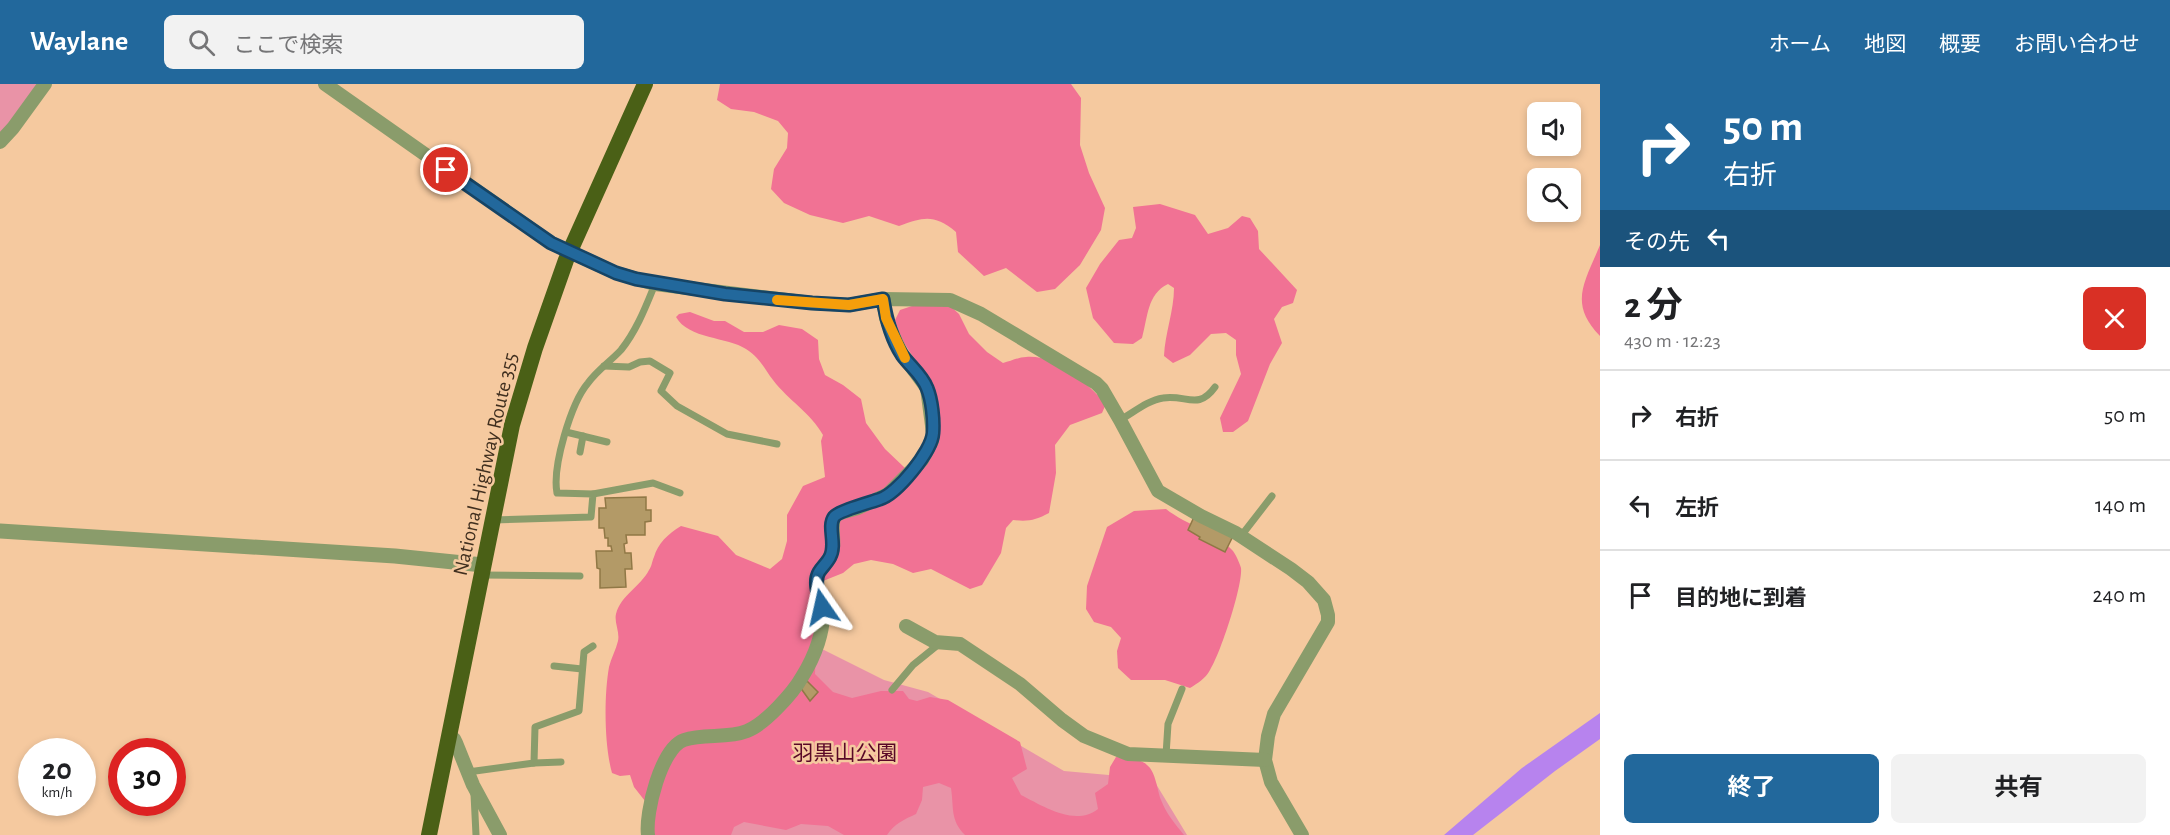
<!DOCTYPE html>
<html lang="ja">
<meta charset="utf-8">
<style>
:root{--surface:#fff;--page:#f2f2f2;--text:#202124;--muted:#757577;--line:#e0e0e0;--accent:#22689c}
body{margin:0;font-family:"Alegreya Sans","Noto Sans JP",sans-serif;background:var(--page);color:var(--text);height:100vh;display:flex;flex-direction:column;font-size:22px;white-space:nowrap}
*{box-sizing:border-box;margin:0}
p{font-size:20px;color:var(--muted)}
.icon{flex:none;width:33px;height:33px;fill:none;stroke:currentColor;stroke-width:2;stroke-linecap:round;stroke-linejoin:round}
.map{position:relative;flex:1;overflow:hidden}
.sheet{display:flex;flex-direction:column;background:var(--surface);width:570px}
.sheet>*{flex:none}
.guide{background:#22689c;color:#fff;overflow:hidden}
.fabs{position:absolute;left:1527px;top:18px;display:grid;gap:12px}
.fabs a{display:grid;place-items:center;width:54px;height:54px;border-radius:9px;background:var(--surface);box-shadow:0 3px 9px #0003;font-size:30px}
.speed{position:absolute;left:18px;top:654px;display:flex;gap:12px;font-size:30px;font-weight:700;text-align:center}
.speed>*{display:grid;place-content:center;width:78px;height:78px;border-radius:50%;background:var(--surface);box-shadow:0 3px 9px #0003;line-height:1}
.speed small{font-size:15px;font-weight:400}
.speed .limit{border:9px solid #d22;background:#fff;color:#111}
.pin{position:absolute;display:grid;place-items:center;width:51px;height:51px;color:#fff;margin:-26px;border:3px solid #fff;border-radius:50%;box-shadow:0 2px 6px #0007}
.me{position:absolute;width:66px;margin:-33px;rotate:349deg;stroke-linejoin:round;filter:drop-shadow(0 0 4px #0008)}
.turn{display:flex;align-items:center;gap:21px;height:126px;padding:0 24px;font-size:27px}
.turn .icon{width:78px;height:78px;stroke-width:2.5}
.turn b{display:block;font-size:42px;line-height:51px}
.then{display:flex;align-items:center;height:57px;padding:0 24px;background:#0003;gap:12px;font-size:22px}
.round{display:grid;place-items:center;flex:none;width:63px;height:63px;border-radius:9px;background:var(--page)}
.overview{display:flex;align-items:center;justify-content:space-between;height:102px;padding:0 24px}
h1{font-size:36px;font-weight:700;line-height:45px}
.action{display:flex;gap:12px;margin-top:auto;padding:12px 24px}
.action a{flex:1;height:69px;border-radius:9px;background:var(--accent);color:#fff;font-size:24px;font-weight:700;line-height:69px;text-align:center}
.action a+a{background:var(--page);color:var(--text)}
ul{padding:0;list-style:none}
li{display:flex;align-items:center;gap:18px;height:90px;padding:0 24px;border-top:2px solid var(--line)}
li div{flex:1}
li b{display:block;font-size:22px}
li em{font-style:normal}
header{display:flex;align-items:center;gap:36px;box-sizing:border-box;height:84px;padding:0 30px;background:var(--accent);color:#fff}
header strong{font-size:28px}
nav{display:flex;gap:33px;margin-inline-start:auto;font-size:21px}
.search{width:420px;height:54px;background:var(--page);display:flex;align-items:center;gap:15px;box-sizing:border-box;padding:0 21px;border-radius:9px;color:var(--muted);font-size:22px}
main{display:flex;flex:1;min-height:0}
.map>svg:first-child{display:block}
</style>
<header>
<strong>Waylane</strong>
<div class="search"><svg class="icon" aria-label="search" viewBox="0 0 24 24"><circle cx="10" cy="10" r="6"/><path d="M15 15l6 6"/></svg>ここで検索</div>
<nav><a>ホーム</a><a>地図</a><a>概要</a><a>お問い合わせ</a></nav>
</header>
<main>
<div class="map">
<svg width="1600" height="751" viewBox="0 0 1600 751">
<rect width="100%" height="100%" fill="#f5c99f"/>
<!-- green -->
<g fill="#e993a7">
<polygon points="0,0 45,0 0,58"/>
<polygon points="820,564 884,596 928,608 1064,687 1153,695 1187,751 655,751"/>
</g>
<!-- forest -->
<g fill="#f17294">
<path d="M720 0H1071L1081 14 1080 61 1089 89 1105 124 1101 146 1080 181 1055 205 1037 208 1006 184 984 192 958 168 956 148C934 130 924 133 899 142L869 132 843 139 810 131 784 119 771 105 774 85 787 64 788 49 778 37 754 28 731 25 717 16Z"/>
<path d="M1160 120 1195 131 1208 150 1228 144 1242 132 1250 134 1258 147 1259 165 1297 206 1293 219 1282 223 1274 235 1282 259 1270 280 1248 337 1233 348H1223L1220 334 1241 290 1236 271V256L1226 249 1211 250 1190 271 1173 279 1164 272C1165 249 1174 227 1174 204L1168 200C1147 210 1148 233 1142 254L1133 260 1114 259 1093 234 1086 204 1100 180 1119 156 1132 154 1136 144 1133 123Z"/>
<path d="M1600 161V252C1568 219 1585 198 1600 161Z"/>
<path d="M948 220 959 230 969 250 987 268 1003 279C1011 277 1019 273 1026 273 1056 270 1088 300 1106 320L1102 329 1070 341 1055 361 1056 389 1049 429C1036 436 1028 438 1013 436L1006 444 1001 469 982 501 970 505 931 485 913 489 893 480 871 476 854 480 843 489 823 497 817 523 815 590 833 608 852 614 881 607H903L909 615 917 617 930 613 948 616 1020 658 1027 685 1012 694 1021 711C1043 722 1075 743 1098 725L1095 709 1108 700 1110 683 1116 673C1125 674 1140 674 1147 681 1156 688 1157 706 1161 716 1166 729 1175 740 1184 751H965C950 736 954 724 951 704L939 699 923 703 922 716 916 730C905 735 894 740 887 751H844L828 742 801 740 786 746 744 738 734 743 731 751H651L645 717 634 703 630 691 620 692 612 689C604 660 604 612 609 583 611 574 616 566 618 557 620 548 614 538 616 530 621 511 641 502 649 486 652 482 652 477 654 473 658 459 668 450 681 442L718 452 736 471 770 485 782 475 787 457V431L803 402 825 393 821 357 823 351C811 329 788 316 773 296 763 283 761 275 746 265 728 253 688 255 676 233L679 230 690 228 714 237H725L744 248H763L779 241 802 245 818 256 819 275 825 291 843 301 861 315 866 339 885 365 905 384 929 377 939 357 938 327 933 305 901 254 895 236 900 226 912 222Z"/>
<path d="M1166 425C1186 441 1216 448 1233 467 1236 471 1240 480 1241 484 1243 501 1220 571 1210 586 1205 595 1198 599 1190 604L1165 596H1131L1118 584 1117 567 1121 554 1111 543 1094 538 1086 525 1087 502 1107 443 1134 427Z"/>
</g>
<!-- water -->
<polygon fill="#b783ee" points="1600,629 1600,655 1555,687 1473,751 1444,751 1522,684"/>
<!-- building -->
<g fill="#b39a67" stroke="#907846" stroke-width="1.5">
<polygon points="646,413 646,426 651,426 651,437 645,438 645,451 626,451 627,459 624,460 625,469 631,469 632,485 625,485 626,503 600,504 600,485 597,484 596,467 612,467 611,462 608,462 608,454 605,454 604,444 599,444 599,424 606,424 605,414"/>
<polygon points="1194,433 1233,452 1225,468 1199,455 1200,453 1188,446"/>
<polygon points="807,597 818,608 810,617 800,603"/>
</g>
<g fill="none" stroke-linecap="round" stroke-linejoin="round">
<!-- service -->
<g stroke="#8a9c6b" stroke-width="7">
<polyline points="604,282 629,283 640,278 650,277 670,289 661,307 677,322 727,350 777,360"/>
<path d="M1120 336C1133 329 1148 316 1163 314 1186 310 1198 327 1215 303"/>
<polyline points="566,348 607,358"/>
<polyline points="580,368 583,352"/>
<polyline points="593,410 653,399 680,409"/>
<path d="M493 436 591 433 593 410 557 409C552 383 571 319 588 299 597 286 611 277 621 266 637 246 646 222 655 200"/>
<polyline points="1241,452 1272,412"/>
<polyline points="481,491 580,492"/>
<polyline points="554,582 582,585"/>
<polyline points="892,606 913,581 939,560"/>
<polyline points="1166,671 1168,640 1182,605"/>
<polyline points="534,679 561,678"/>
<polyline points="468,688 534,679 535,643 579,627 584,568 593,562"/>
<polyline points="474,710 476,751"/>
</g>
<!-- minor -->
<g stroke="#8a9c6b" stroke-width="14">
<polyline points="325,0 551,159 616,189 655,200 812,219 849,221 883,215 950,216 981,230 1096,299 1102,305 1120,336 1158,407 1201,432 1236,449 1291,485 1308,498 1324,516 1328,531 1328,538 1274,630 1268,652 1265,676 1271,698 1302,751"/>
<polyline points="0,58 13,44 45,0"/>
<polyline points="906,542 935,558 960,560 1020,600 1062,636 1084,652 1128,670 1265,676"/>
<polyline points="449,652 454,655 456,659 473,701 500,751"/>
<path d="M648 751C645 729 661 664 684 656 704 649 727 655 747 647 765 640 793 609 802 593 814 574 826 545 822 523 821 515 816 505 816 496 817 487 826 481 830 473 837 460 830 447 834 433L840 429 858 424 888 410 922 376 932 357 933 349 927 304 902 270 896 258 886 234 883 215"/>
</g>
<!-- tertiary -->
<polyline stroke="#8a9c6b" stroke-width="15" points="0,447 395,472 483,481"/>
<!-- trunk -->
<polyline stroke="#4a6016" stroke-width="16" points="429,751 512,341 535,264 566,176 645,0"/>
</g>
<g fill="none" stroke-linecap="round" stroke-linejoin="round">
<defs>
<path id="route" d="M446 86 551 159 616 189 636 195 725 210 812 219 849 221 883 215C886 234 891 254 902 271 910 282 922 291 927 304 932 316 934 336 933 349 932 367 897 410 880 415 872 418 838 427 834 433 827 443 837 460 830 473 827 479 822 483 819 488 813 498 819 513 822 523"/>
</defs>
<!-- route casing -->
<use href="#route" stroke="#164465" stroke-width="15"/>
<!-- route -->
<use href="#route" stroke="#22689c" stroke-width="10"/>
<!-- slow -->
<polyline stroke="#f59e0b" stroke-width="10" points="777,216 849,221 883,215 886,234 905,274"/>
</g>
<g text-anchor="middle" stroke-width="5" stroke-linejoin="round" paint-order="stroke">
<!-- street labels -->
<g font-size="21" fill="#402f1f" stroke="#f5c99f">
<text transform="translate(485 380) rotate(-77)" y="7">National Highway Route 355</text>
</g>
<!-- park labels -->
<g font-size="21" fill="#590727" stroke="#f5c99f">
<text x="845" y="676">羽黒山公園</text>
</g>
</g>
</svg>
<div class="fabs">
<a><svg class="icon" aria-label="sound" viewBox="0 0 24 24"><path d="M4 9h4l5-4v14l-5-4H4zM17 9q2 3 0 6"/></svg></a>
<a><svg class="icon" aria-label="search" viewBox="0 0 24 24"><circle cx="10" cy="10" r="6"/><path d="M15 15l6 6"/></svg></a>
</div>
<div class="speed"><div>20<small>km/h</small></div><div class="limit">30</div></div>
<div class="pin" style="left:446px;top:86px;background:#d93025"><svg class="icon" aria-label="arrive" viewBox="0 0 24 24"><path d="M6 21V4h12l-3 4 3 4H6"/></svg></div>
<svg class="me" style="left:822px;top:523px" viewBox="-20 -20 40 40"><path d="M0-17L14 15 0 8-14 15z" fill="#22689c" stroke="#fff" stroke-width="4"/></svg>
</div>
<section class="sheet">
<div class="guide">
<div class="turn"><svg class="icon" aria-label="right" viewBox="0 0 24 24"><path d="M7 20v-9h11M14 6l5 5-5 5"/></svg><div><b>50 m</b>右折</div></div>
<div class="then">その先<svg class="icon" aria-label="left" viewBox="0 0 24 24"><path d="M17 20v-9H6M10 6l-5 5 5 5"/></svg></div>
</div>
<div class="overview"><div><h1>2 分</h1><p>430 m · 12:23</p></div><a class="round" style="background:#d93025;color:#fff"><svg class="icon" aria-label="close" viewBox="0 0 24 24"><path d="M6 6l12 12M18 6L6 18"/></svg></a></div>
<ul>
<li><svg class="icon" aria-label="right" viewBox="0 0 24 24"><path d="M7 20v-9h11M14 6l5 5-5 5"/></svg><div><b>右折</b></div><em>50 m</em></li>
<li><svg class="icon" aria-label="left" viewBox="0 0 24 24"><path d="M17 20v-9H6M10 6l-5 5 5 5"/></svg><div><b>左折</b></div><em>140 m</em></li>
<li><svg class="icon" aria-label="arrive" viewBox="0 0 24 24"><path d="M6 21V4h12l-3 4 3 4H6"/></svg><div><b>目的地に到着</b></div><em>240 m</em></li>
</ul>
<div class="action"><a>終了</a><a>共有</a></div>
</section>
</main>
